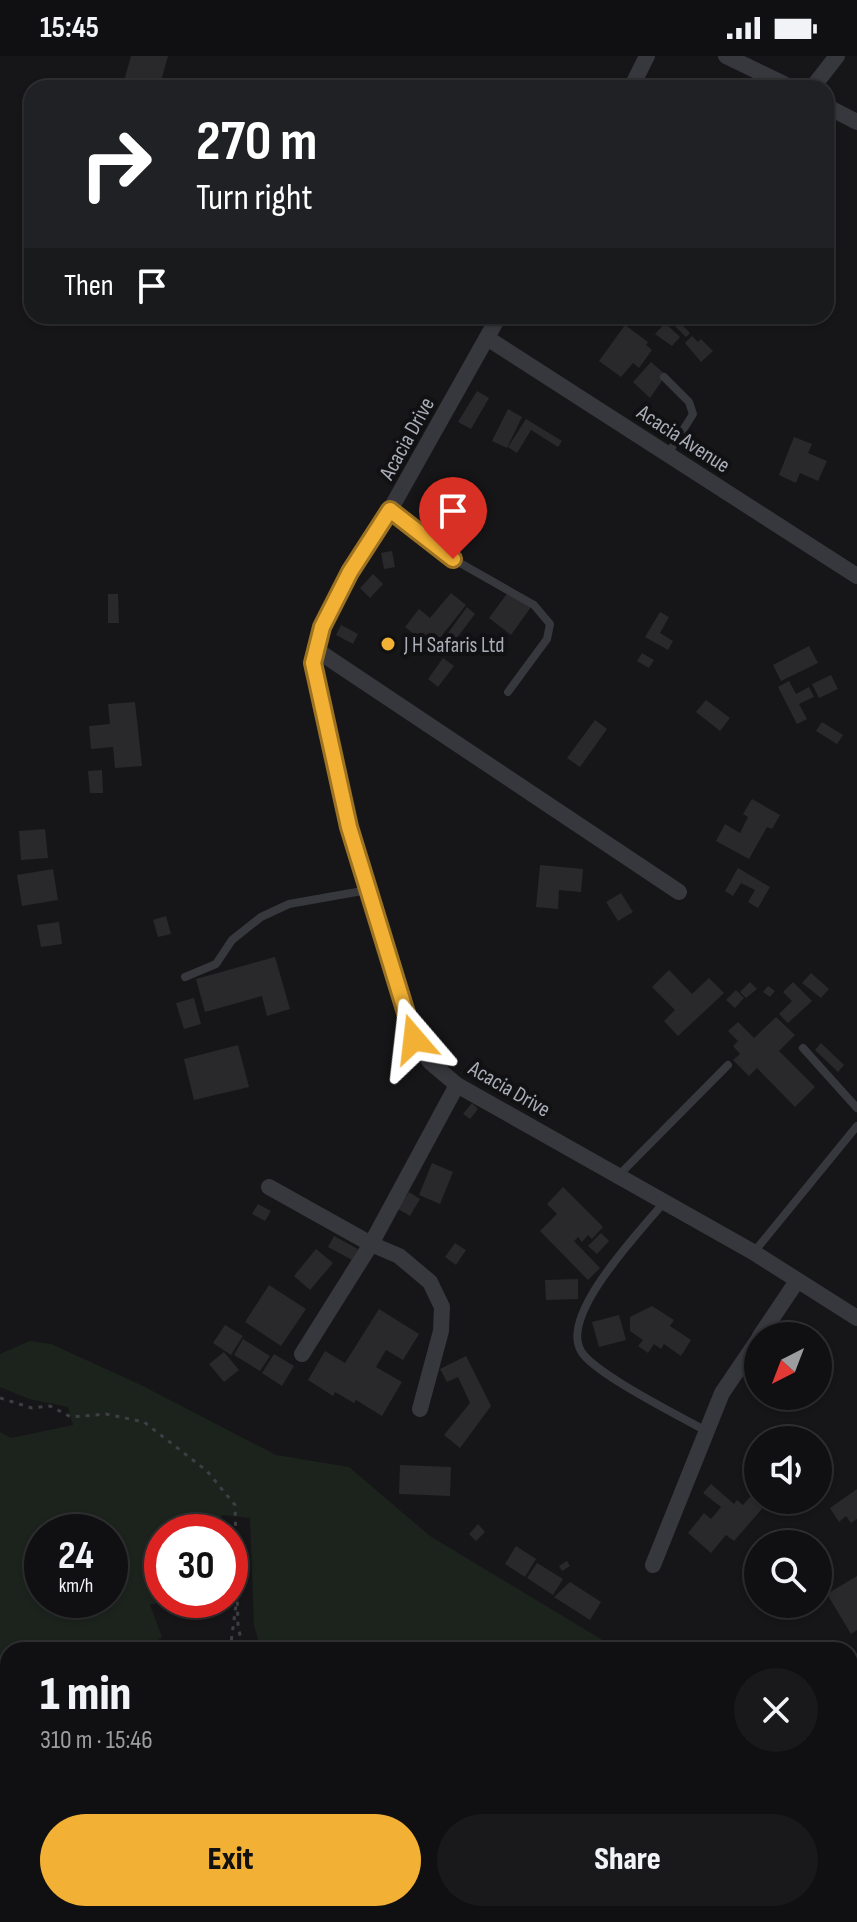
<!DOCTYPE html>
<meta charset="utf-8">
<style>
:root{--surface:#101012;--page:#19191b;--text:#f1f3f6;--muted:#9c9d9f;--line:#303032;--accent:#f2b134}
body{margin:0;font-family:"Sofia Sans Condensed",sans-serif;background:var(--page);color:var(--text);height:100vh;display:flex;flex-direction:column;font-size:30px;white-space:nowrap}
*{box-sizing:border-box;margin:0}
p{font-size:26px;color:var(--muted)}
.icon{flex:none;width:44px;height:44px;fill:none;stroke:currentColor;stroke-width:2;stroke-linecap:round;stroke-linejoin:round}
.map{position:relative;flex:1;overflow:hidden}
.details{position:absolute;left:0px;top:1586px;width:858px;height:280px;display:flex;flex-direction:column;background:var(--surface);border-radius:24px 24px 0 0;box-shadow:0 2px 6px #0004,0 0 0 2px var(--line)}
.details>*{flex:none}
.hud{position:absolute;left:24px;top:24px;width:810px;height:244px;border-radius:24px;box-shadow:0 2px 6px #0004,0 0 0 2px var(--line);background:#202124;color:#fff;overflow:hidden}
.needle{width:52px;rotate:222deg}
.buttons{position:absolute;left:744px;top:1266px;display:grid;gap:16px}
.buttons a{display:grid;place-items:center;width:88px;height:88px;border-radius:50%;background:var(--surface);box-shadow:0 2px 6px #0004,0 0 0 2px var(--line);font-size:40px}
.speed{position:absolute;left:24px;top:1458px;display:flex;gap:16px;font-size:40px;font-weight:700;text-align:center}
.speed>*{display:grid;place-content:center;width:104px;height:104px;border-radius:50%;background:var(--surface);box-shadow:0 2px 6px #0004,0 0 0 2px var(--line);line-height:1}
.speed small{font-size:20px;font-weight:400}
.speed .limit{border:12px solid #d22;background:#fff;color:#111}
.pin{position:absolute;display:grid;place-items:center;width:68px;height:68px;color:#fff;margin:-82px -34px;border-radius:50% 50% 50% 0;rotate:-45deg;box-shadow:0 0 8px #0007}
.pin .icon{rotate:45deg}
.me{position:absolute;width:88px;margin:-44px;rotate:343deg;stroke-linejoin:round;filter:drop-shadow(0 0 6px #0008)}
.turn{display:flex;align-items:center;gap:28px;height:168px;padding:0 40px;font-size:36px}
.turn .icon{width:104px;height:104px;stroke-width:2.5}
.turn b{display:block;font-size:56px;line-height:68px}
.then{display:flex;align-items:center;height:76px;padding:0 40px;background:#0003;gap:16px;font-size:30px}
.round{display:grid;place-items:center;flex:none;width:84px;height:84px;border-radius:42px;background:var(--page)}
.summary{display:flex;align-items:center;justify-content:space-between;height:136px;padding:0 40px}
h1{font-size:48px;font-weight:800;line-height:60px}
.action{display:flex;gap:16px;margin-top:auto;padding:16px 40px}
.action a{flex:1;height:92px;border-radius:48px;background:var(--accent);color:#111;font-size:32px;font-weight:800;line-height:92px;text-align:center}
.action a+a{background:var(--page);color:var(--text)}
.status{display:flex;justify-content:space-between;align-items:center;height:56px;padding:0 40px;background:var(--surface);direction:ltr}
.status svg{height:22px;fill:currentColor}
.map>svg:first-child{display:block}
</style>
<div class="status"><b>15:45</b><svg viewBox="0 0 49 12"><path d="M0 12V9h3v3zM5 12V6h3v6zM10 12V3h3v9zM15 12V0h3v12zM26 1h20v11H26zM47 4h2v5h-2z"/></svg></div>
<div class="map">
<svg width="857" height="1866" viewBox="0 0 857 1866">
<rect width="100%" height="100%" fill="#161618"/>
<!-- green -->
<g fill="#1c231d" fill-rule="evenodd">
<path d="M30 1285 51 1288 141 1329 276 1399 349 1411 430 1480 619 1594H261L254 1569 250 1462 222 1459 217 1476H162V1544H170L150 1549 162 1581 145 1594H8V1649L0 1650V1376L11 1382 73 1369 68 1351 29 1343 0 1331V1298ZM110 1476V1544H42V1476Z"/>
<polygon points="850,1755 857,1759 857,1866 393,1866 384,1858 850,1858"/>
<polygon points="352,1858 379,1858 388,1866 343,1866"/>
</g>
<!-- building -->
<g fill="#29292c">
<polygon points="131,0 168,0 159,32 122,32"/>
<polygon points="675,260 688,260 690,262 684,268"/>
<polygon points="676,263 690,277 686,281 672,267"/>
<polygon points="665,267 680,281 672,290 655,278"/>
<polygon points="625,269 648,286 646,289 652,294 639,312 633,307 621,321 599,305"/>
<polygon points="692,280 698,286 701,283 713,295 701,306 685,287"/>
<polygon points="651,306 666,319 650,342 633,326"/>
<polygon points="477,335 489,342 471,373 458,366"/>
<polygon points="508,353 522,361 507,392 492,385"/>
<polygon points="526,363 562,385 558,391 531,374 517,397 508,391"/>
<polygon points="794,381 812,388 808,397 827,405 818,425 800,417 796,427 779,419"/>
<polygon points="392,495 395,511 384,513 381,497"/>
<polygon points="373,518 383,528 370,542 360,532"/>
<polygon points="509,535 531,551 511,579 489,562"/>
<polygon points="451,537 466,549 432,592 405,571 419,553 430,562"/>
<polygon points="108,538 118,538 119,567 108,567"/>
<polygon points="467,551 475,558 456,583 448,577"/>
<polygon points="660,556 669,561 660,577 673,585 668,594 645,581"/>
<polygon points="341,569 358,578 353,588 336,579"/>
<polygon points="809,590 818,607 781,625 773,609"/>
<polygon points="642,597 654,604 649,612 637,605"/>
<polygon points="443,602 454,610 438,631 428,623"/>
<polygon points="831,619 838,633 819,642 812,628"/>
<polygon points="789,625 796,638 809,631 814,641 799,648 807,663 797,668 778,631"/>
<polygon points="706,644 730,662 720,675 696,656"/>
<polygon points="135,646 142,710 115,712 113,691 91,693 89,670 110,668 108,648"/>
<polygon points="595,664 607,673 580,711 567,702"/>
<polygon points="822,666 843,679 837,688 816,675"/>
<polygon points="102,714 103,737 90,737 88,715"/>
<polygon points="752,743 780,759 772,773 767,771 749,803 716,785 725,768 740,777 748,761 743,758"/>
<polygon points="45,773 48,802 21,804 19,775"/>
<polygon points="540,809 583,813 581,836 559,834 558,853 536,851"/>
<polygon points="738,812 770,831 758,852 748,846 755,834 741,827 733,840 725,835"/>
<polygon points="53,813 58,844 22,850 17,819"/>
<polygon points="621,837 633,856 618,865 606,846"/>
<polygon points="166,860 171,878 158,881 153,864"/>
<polygon points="59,866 62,888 41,891 37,869"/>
<polygon points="275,901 290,953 267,960 262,940 205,956 196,923"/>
<polygon points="669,914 692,938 709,922 724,937 678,980 664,965 675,954 652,931"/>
<polygon points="811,917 829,933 821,942 802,927"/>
<polygon points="750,926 757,933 746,942 740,936"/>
<polygon points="793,926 812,945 788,967 779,958 792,945 783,936"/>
<polygon points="768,930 775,935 770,941 763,936"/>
<polygon points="736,934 744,942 735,952 726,944"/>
<polygon points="194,942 201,968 184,973 176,947"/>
<polygon points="776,961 795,979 779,995 815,1031 795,1051 757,1012 749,1020 733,1004 740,998 733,990 738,985 728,975 738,966 754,982"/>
<polygon points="821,987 844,1009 838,1016 815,994"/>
<polygon points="238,989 249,1031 194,1044 184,1003"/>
<polygon points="472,1047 478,1053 470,1063 463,1058"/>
<polygon points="432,1107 453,1116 440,1148 419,1139"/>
<polygon points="563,1131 603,1171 592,1183 588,1179 582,1186 578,1181 574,1185 600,1212 588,1224 540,1175 557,1158 547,1148"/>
<polygon points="409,1136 420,1143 410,1160 398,1153"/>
<polygon points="258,1148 271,1155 265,1165 252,1158"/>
<polygon points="601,1177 609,1185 597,1198 588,1190"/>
<polygon points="334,1180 358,1193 352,1204 328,1191"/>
<polygon points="455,1187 466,1194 456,1209 445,1201"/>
<polygon points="316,1193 333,1207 310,1234 294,1220"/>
<polygon points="578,1223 578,1243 546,1244 545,1224"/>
<polygon points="269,1229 306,1253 281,1290 245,1266"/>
<polygon points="652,1250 674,1264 670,1270 691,1284 681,1300 664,1288 661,1293 654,1288 648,1297 638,1290 643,1284 630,1275 630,1261"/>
<polygon points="379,1253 419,1278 403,1304 386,1294 376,1311 402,1326 382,1360 356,1344 354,1347 335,1336 333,1340 308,1324 325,1295 345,1307"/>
<polygon points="619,1259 626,1284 599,1291 592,1266"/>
<polygon points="225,1269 243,1280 231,1299 213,1287"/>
<polygon points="243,1283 270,1300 260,1315 234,1299"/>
<polygon points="224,1296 239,1314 224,1326 209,1308"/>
<polygon points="274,1298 294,1310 282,1330 262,1317"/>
<polygon points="466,1300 491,1350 460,1392 444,1379 470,1347 458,1321 447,1326 440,1313"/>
<polygon points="400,1409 451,1411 450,1440 399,1438"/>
<polygon points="711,1428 734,1448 737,1444 743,1449 755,1435 758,1444 768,1446 734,1485 726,1479 711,1497 688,1477 704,1457 711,1463 721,1451 703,1437"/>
<polygon points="857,1433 857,1463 851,1467 846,1460 839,1466 830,1452"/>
<polygon points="478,1468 485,1476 476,1485 469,1478"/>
<polygon points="516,1490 536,1503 525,1521 505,1508"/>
<polygon points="567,1505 570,1510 562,1515 559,1510"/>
<polygon points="537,1507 563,1523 553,1539 527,1522"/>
<polygon points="857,1520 857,1574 851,1578 827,1538"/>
<polygon points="570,1526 601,1546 590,1564 554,1541"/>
<polygon points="652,1585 663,1594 646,1594"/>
</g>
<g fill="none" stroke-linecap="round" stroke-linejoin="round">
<!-- path -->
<g stroke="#3d3f44" stroke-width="3" stroke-dasharray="4 6" stroke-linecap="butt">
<polyline points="0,1342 32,1352 50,1350 71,1361 106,1358 144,1366 207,1415 235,1449 238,1569 243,1594"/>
<polyline points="230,1594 236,1549"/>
<polyline points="0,1752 8,1773"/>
<polyline points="41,1858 44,1866"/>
<polyline points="363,1858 369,1866"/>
<polyline points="136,1866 140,1858"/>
</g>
<!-- service -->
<g stroke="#37383d" stroke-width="8">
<polyline points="664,321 689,346 693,358 668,398"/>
<polyline points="390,454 453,503 534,549 550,568 547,583 508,636"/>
<polyline points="185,921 216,908 232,884 261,861 289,848 368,834"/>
<polyline points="803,992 857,1052"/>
<polyline points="619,1119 728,1009"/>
<path d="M665 1145C641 1175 559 1258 581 1295 593 1317 680 1360 706 1375"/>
<polyline points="754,1196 857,1070"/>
</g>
<!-- minor -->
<g stroke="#37383d" stroke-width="16">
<polyline points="726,0 792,32"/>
<polyline points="631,32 647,0"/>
<polyline points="812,32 837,0"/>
<polyline points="826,50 857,66"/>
<polyline points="499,260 390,454 350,516 322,571 313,607 349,771 414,983 430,1006 457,1029 753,1196 857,1262"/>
<polyline points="487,282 857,520"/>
<polyline points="315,593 679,836"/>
<polyline points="269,1131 371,1188 399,1200 430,1226 442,1251 441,1275 420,1353"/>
<polyline points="760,1280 797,1225"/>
<polyline points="302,1298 371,1188 457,1029"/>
<polyline points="653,1509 722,1337 758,1284"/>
</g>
</g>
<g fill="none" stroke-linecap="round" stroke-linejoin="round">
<defs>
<polyline id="route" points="414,983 349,771 313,607 322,571 350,516 390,454 453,503"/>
</defs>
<!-- route casing -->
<use href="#route" stroke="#9d7322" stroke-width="20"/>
<!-- route -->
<use href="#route" stroke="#f2b134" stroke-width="14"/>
</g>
<!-- markers -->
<circle fill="#f2b134" stroke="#111113" stroke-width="3" cx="388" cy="588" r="8"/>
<g text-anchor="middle" stroke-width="8" stroke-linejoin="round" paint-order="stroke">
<!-- street labels -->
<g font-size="22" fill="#a8adb8" stroke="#111113">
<text transform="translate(406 382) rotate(-61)" y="8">Acacia Drive</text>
<text transform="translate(684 382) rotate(33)" y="8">Acacia Avenue</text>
<text transform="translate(510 1032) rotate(30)" y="8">Acacia Drive</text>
</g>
<!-- poi labels -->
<g font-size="22" fill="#a8adb8" stroke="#111113" text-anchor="start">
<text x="404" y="596">J H Safaris Ltd</text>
</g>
</g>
</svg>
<div class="buttons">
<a><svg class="needle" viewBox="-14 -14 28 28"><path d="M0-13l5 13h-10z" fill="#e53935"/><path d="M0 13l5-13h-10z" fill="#9c9d9f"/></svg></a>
<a><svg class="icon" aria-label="sound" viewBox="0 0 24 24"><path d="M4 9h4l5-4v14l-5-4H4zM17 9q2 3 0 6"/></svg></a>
<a><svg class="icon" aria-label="search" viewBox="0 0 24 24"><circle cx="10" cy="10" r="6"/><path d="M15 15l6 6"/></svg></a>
</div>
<div class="speed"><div>24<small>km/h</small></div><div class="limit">30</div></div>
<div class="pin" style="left:453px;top:503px;background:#d93025"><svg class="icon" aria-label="arrive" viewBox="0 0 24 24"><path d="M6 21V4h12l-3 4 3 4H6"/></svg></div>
<svg class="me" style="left:414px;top:983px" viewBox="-20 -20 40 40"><path d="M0-17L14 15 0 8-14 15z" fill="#f2b134" stroke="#fff" stroke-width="4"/></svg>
<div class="hud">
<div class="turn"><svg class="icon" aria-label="right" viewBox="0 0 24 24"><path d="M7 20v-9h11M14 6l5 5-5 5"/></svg><div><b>270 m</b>Turn right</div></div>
<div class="then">Then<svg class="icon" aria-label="arrive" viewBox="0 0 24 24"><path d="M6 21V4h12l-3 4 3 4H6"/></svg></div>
</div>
<section class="details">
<div class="summary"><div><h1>1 min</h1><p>310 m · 15:46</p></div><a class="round"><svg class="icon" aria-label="close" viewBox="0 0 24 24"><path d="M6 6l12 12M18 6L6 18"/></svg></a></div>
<div class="action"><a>Exit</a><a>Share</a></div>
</section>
</div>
